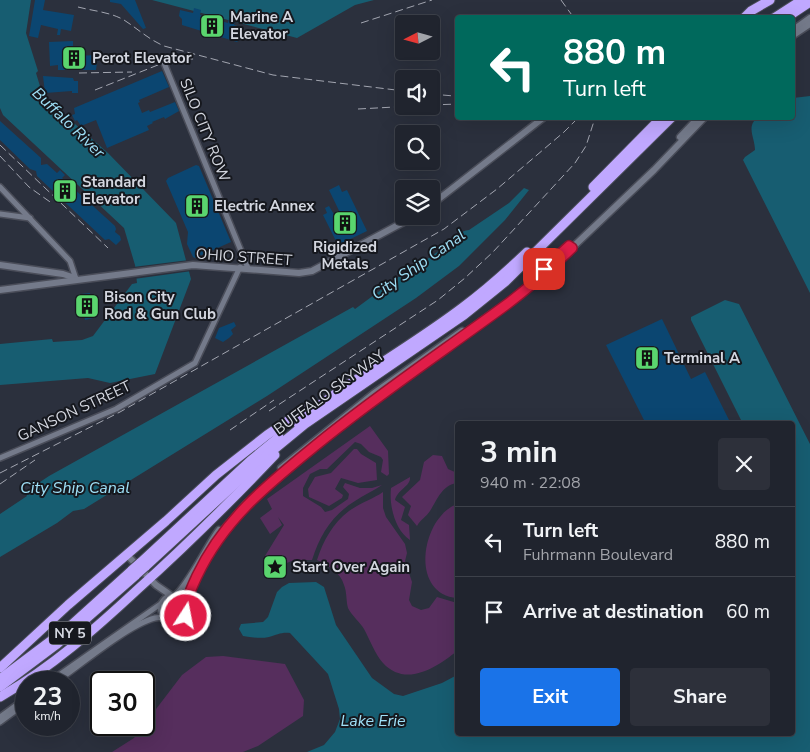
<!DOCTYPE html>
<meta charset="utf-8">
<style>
:root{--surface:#20242e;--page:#2d303a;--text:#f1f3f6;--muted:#a2a4aa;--line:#3d414a;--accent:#1a73e8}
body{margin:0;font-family:"Nunito Sans",sans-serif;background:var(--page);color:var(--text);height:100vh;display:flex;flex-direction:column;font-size:19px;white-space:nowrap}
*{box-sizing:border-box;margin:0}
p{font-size:16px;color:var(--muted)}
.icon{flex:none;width:28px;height:28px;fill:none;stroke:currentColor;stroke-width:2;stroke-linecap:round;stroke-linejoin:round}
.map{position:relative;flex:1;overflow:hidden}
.drawer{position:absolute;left:455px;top:421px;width:340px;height:315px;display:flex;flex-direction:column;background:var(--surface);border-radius:5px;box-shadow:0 5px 20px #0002,0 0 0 1px var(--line)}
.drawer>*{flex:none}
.banner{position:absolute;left:455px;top:15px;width:340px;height:105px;border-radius:5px;box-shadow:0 5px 20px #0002,0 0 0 1px var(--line);background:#00695c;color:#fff;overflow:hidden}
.needle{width:32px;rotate:264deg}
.controls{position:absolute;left:395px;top:15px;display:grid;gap:10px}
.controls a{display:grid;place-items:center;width:45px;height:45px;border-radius:5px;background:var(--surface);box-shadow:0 5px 20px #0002,0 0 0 1px var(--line);font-size:25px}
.speed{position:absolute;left:15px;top:671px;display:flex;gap:10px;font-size:25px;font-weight:700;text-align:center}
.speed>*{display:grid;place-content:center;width:65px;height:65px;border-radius:50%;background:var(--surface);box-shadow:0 5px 20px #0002,0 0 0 1px var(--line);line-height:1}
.speed small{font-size:12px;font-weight:400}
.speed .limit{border:2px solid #111;border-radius:8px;background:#fff;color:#111}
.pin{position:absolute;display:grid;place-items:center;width:42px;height:42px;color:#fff;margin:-21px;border-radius:10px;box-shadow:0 2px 8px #0006}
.me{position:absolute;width:55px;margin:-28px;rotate:11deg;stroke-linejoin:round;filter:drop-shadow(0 0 4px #0008)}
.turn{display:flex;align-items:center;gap:18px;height:105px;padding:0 25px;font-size:22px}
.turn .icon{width:65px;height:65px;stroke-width:2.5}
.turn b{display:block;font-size:35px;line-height:42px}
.round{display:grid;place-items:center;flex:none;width:52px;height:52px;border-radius:5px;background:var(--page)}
.headline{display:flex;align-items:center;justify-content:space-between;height:85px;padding:0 25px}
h1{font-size:30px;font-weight:700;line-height:38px}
.cta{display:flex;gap:10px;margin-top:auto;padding:10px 25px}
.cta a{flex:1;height:58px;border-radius:5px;background:var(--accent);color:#fff;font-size:20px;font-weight:700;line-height:58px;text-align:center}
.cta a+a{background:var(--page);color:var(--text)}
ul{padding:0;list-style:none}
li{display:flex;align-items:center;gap:15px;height:70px;padding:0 25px;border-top:1px solid var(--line)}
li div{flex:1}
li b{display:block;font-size:19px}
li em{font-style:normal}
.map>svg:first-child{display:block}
</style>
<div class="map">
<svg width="810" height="752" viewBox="0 0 810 752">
<rect width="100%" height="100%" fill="#2b303d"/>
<!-- green -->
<g fill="#562e5d">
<path d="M370 426 388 451 389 474 387 476 381 472 383 460 381 457 369 452 361 444 355 442 327 469H320L310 474 303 488V496L321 507 325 512 332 510 348 499 349 494 343 487 345 483 360 488H372L382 485C373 491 364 495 355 501 332 515 320 535 312 560H294L275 568 265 556 284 525 278 517 282 525 270 534 260 518 272 509 267 499Z"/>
<polygon points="354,449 357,449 361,454 376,463 377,480 358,483 341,478 335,489 343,495 342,498 329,506 309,497 308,489 315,477 331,473"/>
<path d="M433 455 442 456 448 469 457 473V483C442 485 437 500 430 511 426 517 421 519 417 526L408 515 411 506 402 497 420 480 424 462Z"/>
<path d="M410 477C411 486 397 490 395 500L405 507 401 520 409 525 410 540C395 530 389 506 391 488Z"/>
<path d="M383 492V508L386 517 405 544 407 553 405 561 412 582 409 600 412 606 421 610 429 608 437 597 457 603V651C437 667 406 688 383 663 375 654 370 640 364 629 360 622 352 616 348 608 346 601 347 592 344 585 341 573 328 565 317 560 323 541 333 523 349 511 360 503 373 499 383 492Z"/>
<path d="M457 504H458L457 598C409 594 421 518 457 504Z"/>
<polygon points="223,656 285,664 304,700 303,716 258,746 243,752 112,752 134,738 182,675 206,657"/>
</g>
<!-- water -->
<g fill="#175d71">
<polygon points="0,0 31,0 26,33 38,71 36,73 43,96 108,153 176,223 191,279 155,374 110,383 88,378 0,385 0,344 52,339 53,342 82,340 93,336 132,284 137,283 135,265 124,228 3,115 0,108"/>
<polygon points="152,0 374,0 355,5 297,38"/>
<path d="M810 96V293L743 160 745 157 755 150C755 138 746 127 757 118H792L793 98Z"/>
<path d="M524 188 529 190 505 220 459 266 416 298 267 396 84 509 73 511 57 523 0 557V514L27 496 25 492 49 476 353 307 355 309 404 273 406 274 450 243C453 237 461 231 469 230L509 203Z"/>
<path d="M725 300 739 304 810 444V752H307L324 745 335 732 340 719 339 709 328 674 290 633C281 632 277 635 269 637 260 639 251 637 243 636L239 629 241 624 263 622 268 617 277 592 282 587 289 583 316 582 324 587 336 625 372 678 394 694 403 696 442 683 457 675 458 734H792V424H743L691 320V317Z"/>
</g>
<!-- pier -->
<polygon fill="#2b303d" points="189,260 192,271 134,279 133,267"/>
<!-- building -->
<g fill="#0b4671">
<polygon points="35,0 45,0 43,10 74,15 71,31 61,29 60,35 57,35 58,29 41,25 38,38 29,36"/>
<polygon points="110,0 135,0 146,28 143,29 121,4 110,2"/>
<polygon points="194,8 201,10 200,15 228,23 229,18 236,20 234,25 241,27 242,30 239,40 237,42 182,25 182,19 179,16 180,10 193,13"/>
<polygon points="73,41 73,56 98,55 96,70 58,70 58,65 50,66 49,42"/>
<polygon points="162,71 169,87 139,100 140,102 138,103 142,113 149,110 150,112 175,102 179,111 165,119 164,117 152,122 153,123 147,126 149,130 107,148 96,120 81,126 77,120 75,121 72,115 75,114 74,108"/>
<polygon points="43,76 73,78 74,81 78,81 78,93 72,93 72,91 45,93"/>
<polygon points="0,121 41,158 41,165 47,164 57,173 60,170 65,175 62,178 115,226 116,229 115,232 120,236 121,240 116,245 109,239 105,240 37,176 36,171 30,169 0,140"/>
<polygon points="196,165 199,166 231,242 195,258 193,257 187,244 188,232 166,181 168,178"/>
<polygon points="339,185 342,192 347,190 367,231 338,245 323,215 327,213 325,208 329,206 339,223 344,221 329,190"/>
<polygon points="90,293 93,318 85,320 81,294"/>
<polygon points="662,319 691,379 705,372 731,424 646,424 606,345"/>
<polygon points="234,322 236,326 231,330 233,334 229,338 223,342 215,338 219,328"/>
</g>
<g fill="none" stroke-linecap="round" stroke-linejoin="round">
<defs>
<g id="minor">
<polyline points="162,58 248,268"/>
<polyline points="0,187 70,261 76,279"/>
<polyline points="0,214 30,218"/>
<polyline points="0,458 116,409 195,363 240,267"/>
<polyline points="186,609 187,620 195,632"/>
<polyline points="172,620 196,633"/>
<polyline points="49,682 162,603"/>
<path d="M56 682C79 666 128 625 155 618 160 617 165 618 170 620"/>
<polyline points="0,717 26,698"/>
<polyline points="0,722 26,703"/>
</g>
<g id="tertiary">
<polyline points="792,31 810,18"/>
<polyline points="792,36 810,24"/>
<polyline points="680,137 698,118"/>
<polyline points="431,205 543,118"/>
<polyline points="0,265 63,274 75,278"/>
<polyline points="0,290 193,265 299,273 312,271 415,216"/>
<polyline points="281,468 373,394 462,331"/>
<polyline points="128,556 156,585 172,596"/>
<circle cx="173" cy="608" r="12"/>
<path d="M174 596C186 590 208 544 219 530"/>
<polyline points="186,607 190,592 211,549 225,528 246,504 363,406 535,283 654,170 704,118"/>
</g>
<g id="motorway">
<polyline points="744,18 751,11 770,0"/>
<polyline points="774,18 802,0"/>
<polyline points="786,18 810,2"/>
<polyline points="593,187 661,118"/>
<path d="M297 423C349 380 409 348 463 307 486 290 506 272 527 252"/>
<polyline points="140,563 250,461 279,437"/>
<polyline points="145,567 260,461 305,424 464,315 505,282 671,118"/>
<polyline points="0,668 68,605 166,521 216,475 267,435 307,408"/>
<polyline points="0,679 69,627 132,570"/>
<polyline points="0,687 56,645 136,575"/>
<path d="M0 697C52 667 95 629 138 589 186 546 231 501 275 455"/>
</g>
</defs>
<!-- minor casing -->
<use href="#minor" stroke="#4a4d59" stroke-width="8"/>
<!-- tertiary casing -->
<use href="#tertiary" stroke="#4a4d59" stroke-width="9"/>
<!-- motorway casing -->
<use href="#motorway" stroke="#4a4d59" stroke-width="11"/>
<!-- minor -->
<use href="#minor" stroke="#747a8a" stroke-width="5"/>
<!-- tertiary -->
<use href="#tertiary" stroke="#747a8a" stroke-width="6"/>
<!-- motorway -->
<use href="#motorway" stroke="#c0a8ff" stroke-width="9"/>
<!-- rail -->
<g stroke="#a3a6b1" stroke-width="1" stroke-dasharray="8 4" stroke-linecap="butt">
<polyline points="561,0 574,18"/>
<path d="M78 7C93 11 110 12 124 20 138 29 148 39 164 46L273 75 404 91"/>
<polyline points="361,23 432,0"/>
<polyline points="79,73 132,72"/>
<polyline points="95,90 173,59 195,59"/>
<polyline points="431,94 454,96"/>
<polyline points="431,105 458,104"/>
<polyline points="358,109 413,106"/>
<polyline points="0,145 108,248"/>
<polyline points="0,156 29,187 53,204"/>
<polyline points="269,411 438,300 465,278 493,252 575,163 586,146 595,118"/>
<polyline points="230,430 274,400"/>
<polyline points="0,473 120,412 444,229 497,189 564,132 578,118"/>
<polyline points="0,484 35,460"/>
</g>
<defs>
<g id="motorway-bridge">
<polyline points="132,570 140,563"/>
<polyline points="136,575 145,567"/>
</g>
</defs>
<!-- motorway-bridge casing -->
<use href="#motorway-bridge" stroke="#4a4d59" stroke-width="11" stroke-linecap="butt"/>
<!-- motorway-bridge -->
<use href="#motorway-bridge" stroke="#c0a8ff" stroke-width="9"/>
</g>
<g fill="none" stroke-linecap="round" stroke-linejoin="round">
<defs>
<path id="route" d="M186 616C185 601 191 589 197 576 224 519 267 485 315 446 376 396 442 352 506 305 530 287 551 268 572 248L569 246 544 269"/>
</defs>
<!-- route casing -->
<use href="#route" stroke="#92132f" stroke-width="12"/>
<!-- route -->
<use href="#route" stroke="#e11d48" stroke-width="9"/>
</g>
<!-- icons -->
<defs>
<symbol id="building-square" viewBox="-11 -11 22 22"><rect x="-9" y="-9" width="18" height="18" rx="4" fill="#5ad56e" stroke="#16181e"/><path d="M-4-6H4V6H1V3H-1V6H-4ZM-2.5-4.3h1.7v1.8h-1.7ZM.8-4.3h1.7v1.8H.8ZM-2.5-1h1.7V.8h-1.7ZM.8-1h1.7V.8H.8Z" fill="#111"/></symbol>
<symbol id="sight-square" viewBox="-11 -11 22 22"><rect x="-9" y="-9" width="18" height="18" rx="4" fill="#5ad56e" stroke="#16181e"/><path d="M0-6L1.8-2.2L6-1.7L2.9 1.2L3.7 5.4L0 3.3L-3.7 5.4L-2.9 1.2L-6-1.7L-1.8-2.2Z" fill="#111"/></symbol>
</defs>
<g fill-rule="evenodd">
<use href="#building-square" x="198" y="12" width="28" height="28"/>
<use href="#building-square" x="60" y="44" width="28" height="28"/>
<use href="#building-square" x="51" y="177" width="28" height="28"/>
<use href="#building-square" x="183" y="192" width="28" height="28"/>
<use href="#building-square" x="331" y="209" width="28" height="28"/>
<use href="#building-square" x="73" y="292" width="28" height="28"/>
<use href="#building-square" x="633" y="344" width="28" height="28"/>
<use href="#sight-square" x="261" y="553" width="28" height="28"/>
</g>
<g text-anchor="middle" stroke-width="4" stroke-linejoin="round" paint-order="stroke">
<!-- shield labels -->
<rect fill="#16181e" stroke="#9b9ea6" stroke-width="1" x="49" y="621.5" width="42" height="23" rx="4"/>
<g font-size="14" font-weight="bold" fill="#d4d7e0">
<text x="70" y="638">NY 5</text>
</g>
<!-- poi labels -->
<g font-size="15" font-weight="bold" fill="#d4d7e0" stroke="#16181e" text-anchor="start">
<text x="230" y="22">Marine A<tspan x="230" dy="17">Elevator</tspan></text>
<text x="92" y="63">Perot Elevator</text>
<text x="82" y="187">Standard<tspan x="82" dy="17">Elevator</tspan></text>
<text x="214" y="211">Electric Annex</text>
<text x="345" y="252" text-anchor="middle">Rigidized<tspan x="345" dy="17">Metals</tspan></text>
<text x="104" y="302">Bison City<tspan x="104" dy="17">Rod &amp; Gun Club</tspan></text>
<text x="664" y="363">Terminal A</text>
<text x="292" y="572">Start Over Again</text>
</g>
<!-- street labels -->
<g font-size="15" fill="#d4d7e0" stroke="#16181e">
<text transform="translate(205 130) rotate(68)" y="5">SILO CITY ROW</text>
<text transform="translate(244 257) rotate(4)" y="5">OHIO STREET</text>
<text transform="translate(329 392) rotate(-36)" y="5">BUFFALO SKYWAY</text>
<text transform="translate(74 411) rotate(-25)" y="5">GANSON STREET</text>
</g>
<!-- water labels -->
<g font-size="16" font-style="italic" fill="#9fe0f7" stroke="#16181e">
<text transform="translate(69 122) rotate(44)" y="6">Buffalo River</text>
<text transform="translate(418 264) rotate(-35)" y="6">City Ship Canal</text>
<text x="75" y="493">City Ship Canal</text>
<text x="373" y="726">Lake Erie</text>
</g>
</g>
</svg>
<div class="controls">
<a><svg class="needle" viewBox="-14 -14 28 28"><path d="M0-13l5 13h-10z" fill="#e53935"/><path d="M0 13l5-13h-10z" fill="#a2a4aa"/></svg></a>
<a><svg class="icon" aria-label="sound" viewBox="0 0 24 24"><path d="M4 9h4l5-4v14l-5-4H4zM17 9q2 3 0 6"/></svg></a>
<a><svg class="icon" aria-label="search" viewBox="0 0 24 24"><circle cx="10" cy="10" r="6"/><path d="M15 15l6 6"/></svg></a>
<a><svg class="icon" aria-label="layers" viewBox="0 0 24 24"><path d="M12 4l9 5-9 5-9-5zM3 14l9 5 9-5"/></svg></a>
</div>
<div class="speed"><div>23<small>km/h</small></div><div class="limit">30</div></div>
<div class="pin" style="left:544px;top:269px;background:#d93025"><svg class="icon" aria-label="arrive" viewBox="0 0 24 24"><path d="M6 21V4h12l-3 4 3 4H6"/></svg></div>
<svg class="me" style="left:186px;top:616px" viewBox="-20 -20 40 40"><circle r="17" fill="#e11d48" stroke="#fff" stroke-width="3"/><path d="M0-11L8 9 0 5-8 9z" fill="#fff"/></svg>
<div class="banner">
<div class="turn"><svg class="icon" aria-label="left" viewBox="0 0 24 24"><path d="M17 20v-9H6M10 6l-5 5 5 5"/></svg><div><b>880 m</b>Turn left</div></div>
</div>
<section class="drawer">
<div class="headline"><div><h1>3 min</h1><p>940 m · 22:08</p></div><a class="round"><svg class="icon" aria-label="close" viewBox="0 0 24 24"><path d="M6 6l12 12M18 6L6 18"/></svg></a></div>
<ul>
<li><svg class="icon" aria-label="left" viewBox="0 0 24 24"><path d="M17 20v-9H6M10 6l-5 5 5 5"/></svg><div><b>Turn left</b><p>Fuhrmann Boulevard</p></div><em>880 m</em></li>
<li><svg class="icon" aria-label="arrive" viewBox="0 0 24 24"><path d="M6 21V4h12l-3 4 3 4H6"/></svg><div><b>Arrive at destination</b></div><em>60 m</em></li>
</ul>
<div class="cta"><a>Exit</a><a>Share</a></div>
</section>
</div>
